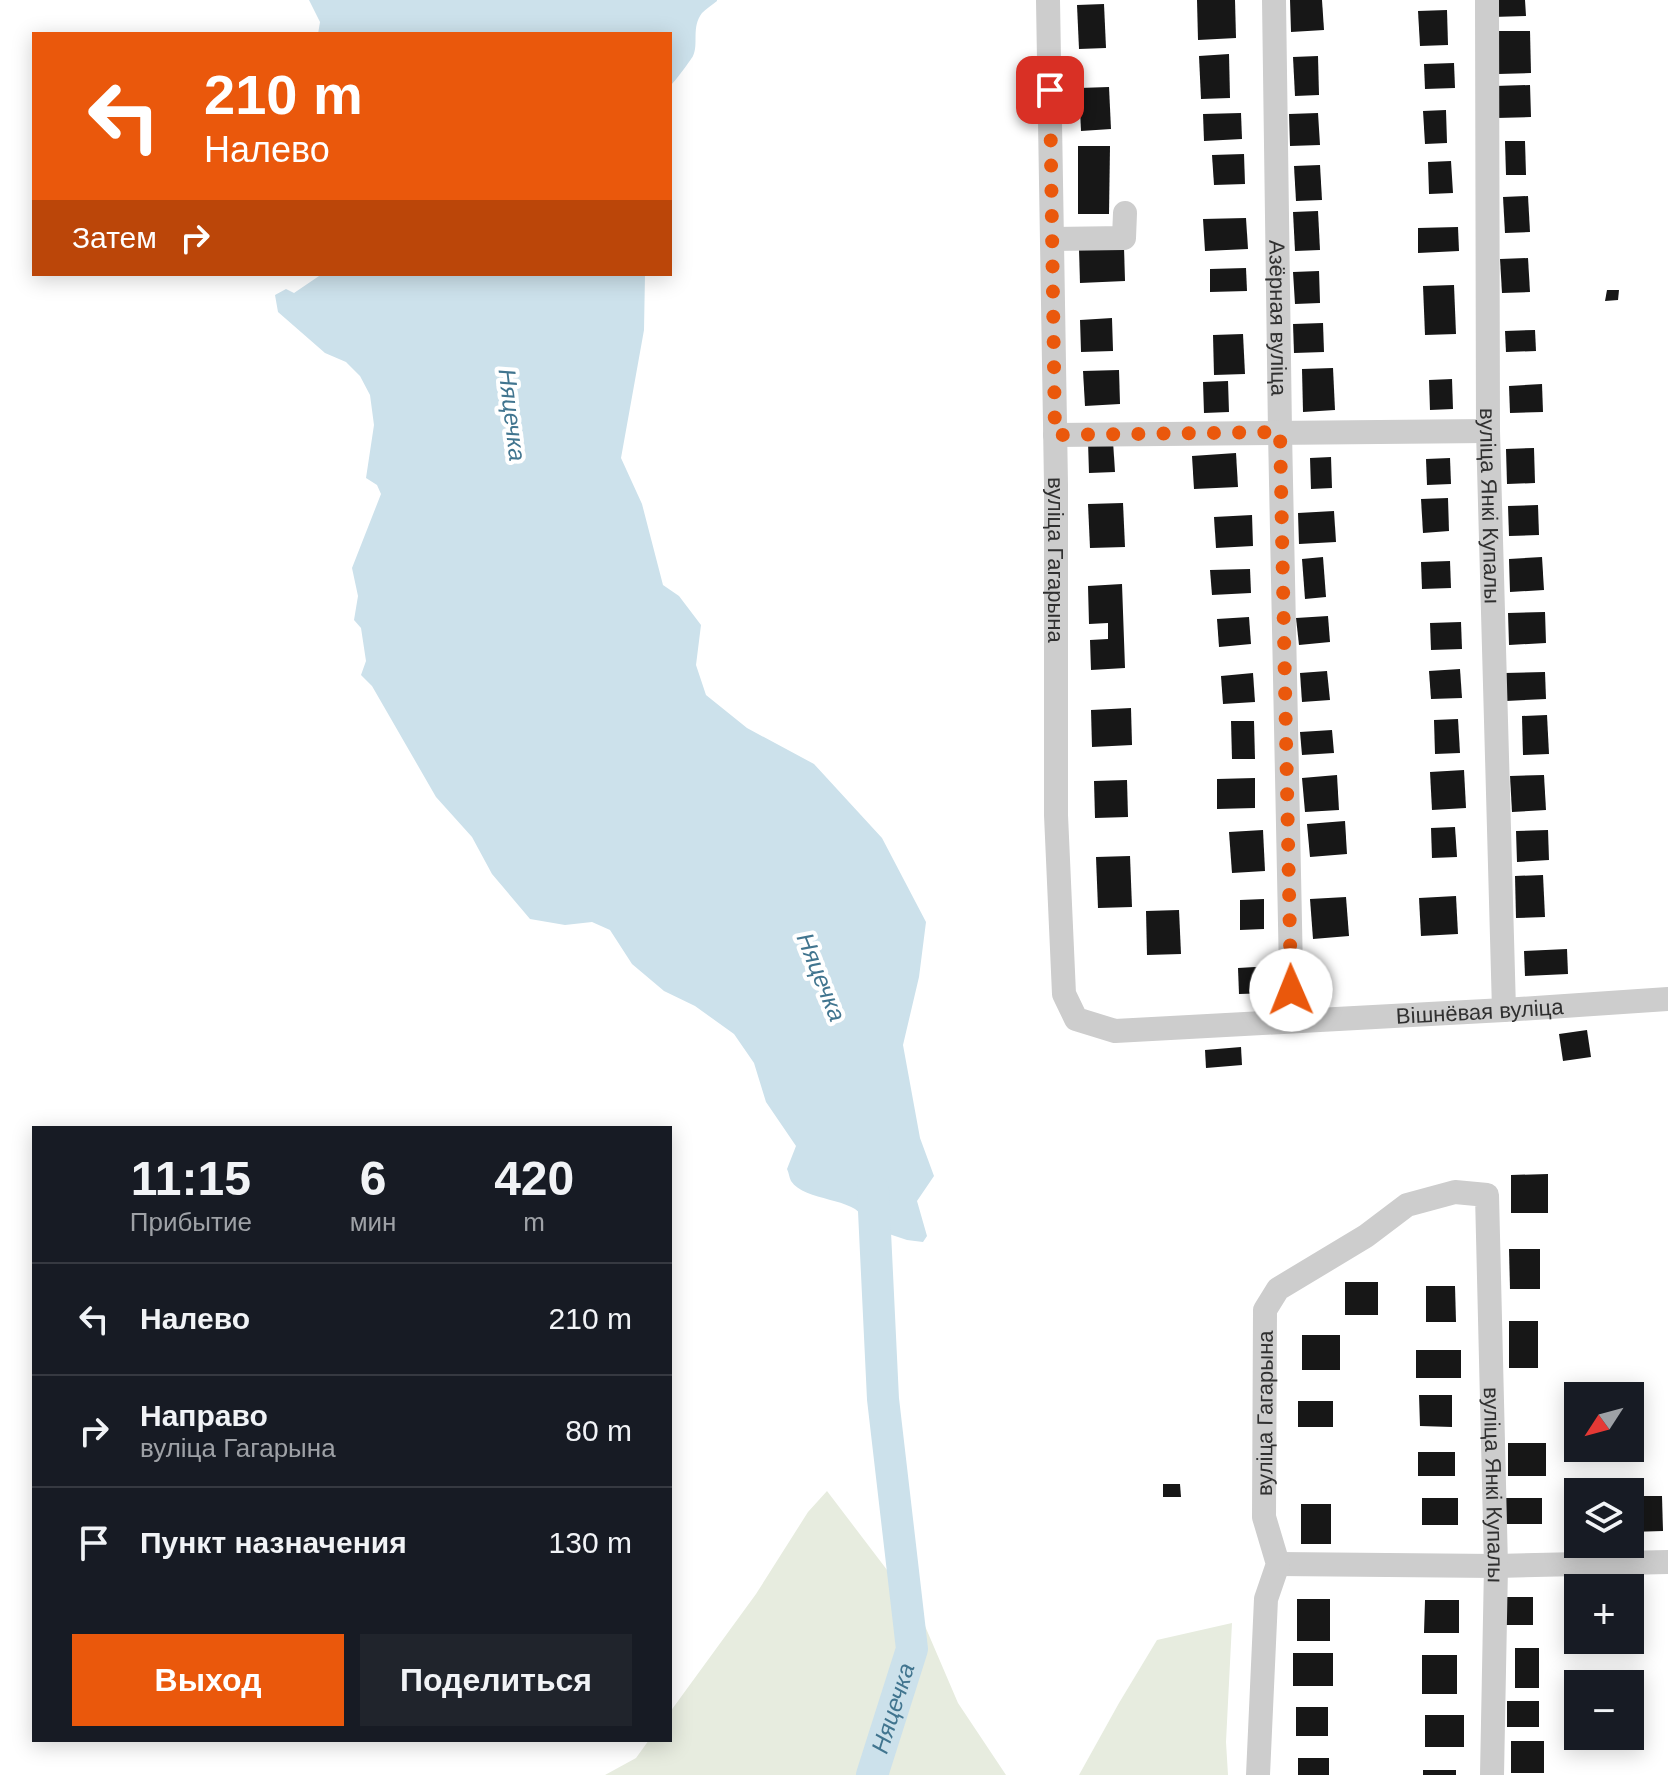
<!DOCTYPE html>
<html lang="ru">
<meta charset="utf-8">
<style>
:root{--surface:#171b24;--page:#20242c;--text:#f1f3f6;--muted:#9ea1a6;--line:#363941;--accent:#ea580c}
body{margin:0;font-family:Arial,sans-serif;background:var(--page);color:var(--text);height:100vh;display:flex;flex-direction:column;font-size:30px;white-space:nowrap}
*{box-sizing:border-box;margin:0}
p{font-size:26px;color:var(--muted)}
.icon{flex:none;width:44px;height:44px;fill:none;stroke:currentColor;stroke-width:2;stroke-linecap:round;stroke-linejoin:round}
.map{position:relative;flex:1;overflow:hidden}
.panel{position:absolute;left:32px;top:1126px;width:640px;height:616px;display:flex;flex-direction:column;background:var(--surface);border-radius:0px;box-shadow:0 4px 20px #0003}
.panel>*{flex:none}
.hud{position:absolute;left:32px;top:32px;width:640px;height:244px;border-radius:0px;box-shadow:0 4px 20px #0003;background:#ea580c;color:#fff;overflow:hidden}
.needle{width:52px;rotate:234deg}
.fabs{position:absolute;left:1564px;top:1382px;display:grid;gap:16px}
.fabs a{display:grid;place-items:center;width:80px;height:80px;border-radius:0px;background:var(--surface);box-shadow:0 4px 20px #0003;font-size:40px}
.pin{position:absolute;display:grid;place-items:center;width:68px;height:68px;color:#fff;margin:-34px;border-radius:16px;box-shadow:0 4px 12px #0006}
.me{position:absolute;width:88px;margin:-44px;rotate:359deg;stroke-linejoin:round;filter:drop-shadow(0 0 6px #0008)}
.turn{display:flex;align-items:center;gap:28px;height:168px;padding:0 40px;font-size:36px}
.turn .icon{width:104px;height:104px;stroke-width:2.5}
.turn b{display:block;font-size:56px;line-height:68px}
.then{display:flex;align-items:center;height:76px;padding:0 40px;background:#0003;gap:16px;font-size:30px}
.eta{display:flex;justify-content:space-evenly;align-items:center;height:136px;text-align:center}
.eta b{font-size:48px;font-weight:600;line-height:56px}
.primary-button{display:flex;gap:16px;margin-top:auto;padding:16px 40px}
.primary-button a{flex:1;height:92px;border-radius:0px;background:var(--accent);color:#fff;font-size:32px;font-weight:600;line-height:92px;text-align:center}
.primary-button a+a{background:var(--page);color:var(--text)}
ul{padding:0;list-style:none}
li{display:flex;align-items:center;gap:24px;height:112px;padding:0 40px;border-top:2px solid var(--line)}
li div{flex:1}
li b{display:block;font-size:30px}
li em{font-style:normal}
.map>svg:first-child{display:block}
</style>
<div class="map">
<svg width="1668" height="1775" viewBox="0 0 1668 1775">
<rect width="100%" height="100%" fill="#fff"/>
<!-- green -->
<g fill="#e7ecdf">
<polygon points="827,1491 919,1612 958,1703 1006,1775 605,1775 636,1758 649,1740 670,1740 670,1712 756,1594 808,1512"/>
<polygon points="1232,1623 1226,1742 1228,1775 1079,1775 1119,1703 1157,1640"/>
</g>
<!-- water -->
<g fill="#cce1eb">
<path d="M309 0H717V1C712 5 706 9 702 13 691 27 699 44 693 56 691 60 673 84 670 86V34H318L320 22Z"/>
<path d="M322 274H645L644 330 621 458 642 504 663 585 679 596 701 625 696 665 706 695 747 728 814 764 882 838 926 922 919 977 903 1045 920 1138 934 1176 917 1201 927 1236 923 1242 907 1240 880 1231 865 1238C865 1232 867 1224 864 1219 855 1197 805 1202 791 1181 789 1177 789 1173 787 1169L796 1146 766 1102 754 1063 734 1034 695 1006 664 991 632 964 610 930 592 922 565 925 530 919 492 874 472 837 436 797 372 686 361 675 366 661 361 628 354 620 358 596 352 568 381 494 377 485 366 478 374 425 370 395 360 376 346 362 325 353 278 312 275 295 286 289 294 293Z"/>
</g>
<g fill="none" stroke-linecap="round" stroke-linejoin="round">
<!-- river -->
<path stroke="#cce1eb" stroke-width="32" id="s1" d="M872 1775 912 1649 883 1399 873 1190"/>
</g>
<!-- building -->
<g fill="#171717">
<polygon points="1197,0 1235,0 1236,38 1198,40"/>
<polygon points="1290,0 1322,0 1324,30 1291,32"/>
<polygon points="1492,0 1525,0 1526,16 1492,17"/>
<polygon points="1104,4 1106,48 1079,49 1077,5"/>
<polygon points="1447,10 1448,45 1420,46 1418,11"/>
<polygon points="1497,31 1530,31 1531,73 1498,74"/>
<polygon points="1229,54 1230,98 1201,99 1199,56"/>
<polygon points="1318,56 1319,95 1295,96 1293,57"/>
<polygon points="1454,63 1455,88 1425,89 1424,64"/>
<polygon points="1530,85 1531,117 1496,118 1495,86"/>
<polygon points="1109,87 1111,129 1081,131 1079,88"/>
<polygon points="1446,110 1447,143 1425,144 1423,111"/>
<polygon points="1241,113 1242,139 1204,141 1203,114"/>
<polygon points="1318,113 1320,145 1290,146 1289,114"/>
<polygon points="1505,141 1525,141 1526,175 1506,175"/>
<polygon points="1078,146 1110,146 1109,214 1078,214"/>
<polygon points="1244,154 1245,184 1214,185 1212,155"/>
<polygon points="1451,161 1453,193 1429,194 1428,162"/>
<polygon points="1320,165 1322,200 1296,201 1294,166"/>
<polygon points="1528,196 1530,232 1505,233 1503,197"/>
<polygon points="1318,211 1320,250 1295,251 1293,212"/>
<polygon points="1246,218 1248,249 1205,251 1203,219"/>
<polygon points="1458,227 1459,251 1418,253 1418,228"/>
<polygon points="1124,247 1125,281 1080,283 1079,249"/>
<polygon points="1528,258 1530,292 1502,293 1500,259"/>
<polygon points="1246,268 1247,291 1210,292 1210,269"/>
<polygon points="1319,271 1320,303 1295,304 1293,272"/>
<polygon points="1454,285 1456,334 1425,335 1423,286"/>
<polygon points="1607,290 1619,290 1618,300 1605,301"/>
<polygon points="1112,318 1113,351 1081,352 1080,320"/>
<polygon points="1323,323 1324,352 1294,353 1293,324"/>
<polygon points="1535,330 1536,351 1506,352 1505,331"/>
<polygon points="1243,334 1245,374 1214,375 1213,335"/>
<polygon points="1333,368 1335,410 1303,412 1302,369"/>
<polygon points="1119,370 1120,404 1085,406 1083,371"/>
<polygon points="1452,379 1453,409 1430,410 1429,380"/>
<polygon points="1228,381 1229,412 1204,413 1203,382"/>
<polygon points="1542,384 1543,412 1510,413 1509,386"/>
<polygon points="1113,441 1115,472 1089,473 1088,442"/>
<polygon points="1534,448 1535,483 1507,484 1506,449"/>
<polygon points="1236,453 1238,487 1194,489 1192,456"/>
<polygon points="1331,457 1332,488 1311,489 1310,458"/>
<polygon points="1450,458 1451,484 1427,485 1426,459"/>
<polygon points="1448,498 1449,531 1423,533 1421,499"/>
<polygon points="1123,503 1125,547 1090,548 1088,504"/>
<polygon points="1538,505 1539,535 1509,536 1508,506"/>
<polygon points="1334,511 1336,542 1299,544 1298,513"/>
<polygon points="1252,515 1253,546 1216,548 1214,517"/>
<polygon points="1323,557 1326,597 1305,599 1302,559"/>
<polygon points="1542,557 1544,590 1510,592 1509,559"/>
<polygon points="1450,561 1451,588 1422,589 1421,562"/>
<polygon points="1250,569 1251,593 1212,595 1210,570"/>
<polygon points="1122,584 1125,668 1091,670 1090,640 1108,639 1108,623 1089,624 1088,586"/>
<polygon points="1545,612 1546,643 1509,645 1508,613"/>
<polygon points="1328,616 1330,642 1299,645 1296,618"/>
<polygon points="1249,617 1251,644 1219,647 1217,619"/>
<polygon points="1461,622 1462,649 1431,650 1430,623"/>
<polygon points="1460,669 1462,698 1431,699 1429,671"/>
<polygon points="1327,671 1330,700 1302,702 1300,673"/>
<polygon points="1545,672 1546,699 1506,701 1505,673"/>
<polygon points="1253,673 1255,702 1223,704 1221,676"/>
<polygon points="1131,708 1132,745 1092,747 1091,710"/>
<polygon points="1547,715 1549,754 1523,755 1522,716"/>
<polygon points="1458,719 1460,753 1435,754 1434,720"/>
<polygon points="1231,721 1254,721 1255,759 1232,759"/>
<polygon points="1332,730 1334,753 1302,755 1300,732"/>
<polygon points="1464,770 1466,808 1432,810 1430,772"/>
<polygon points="1337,775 1339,810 1305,812 1302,778"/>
<polygon points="1544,775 1546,810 1512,812 1510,776"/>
<polygon points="1255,778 1255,808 1217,809 1217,779"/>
<polygon points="1127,780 1128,817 1095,818 1094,781"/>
<polygon points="1345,821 1347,854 1310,857 1307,824"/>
<polygon points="1455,827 1457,857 1432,858 1431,828"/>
<polygon points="1263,830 1265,871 1232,873 1229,832"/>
<polygon points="1548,830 1549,860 1517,862 1516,831"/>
<polygon points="1130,856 1132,907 1098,908 1096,857"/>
<polygon points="1543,875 1545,917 1516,918 1515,876"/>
<polygon points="1456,896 1458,934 1421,936 1419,898"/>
<polygon points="1346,897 1349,936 1313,939 1310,899"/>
<polygon points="1264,899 1264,929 1240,930 1240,900"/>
<polygon points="1179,910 1181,954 1147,955 1146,911"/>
<polygon points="1567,949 1568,974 1525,976 1524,951"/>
<polygon points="1274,966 1275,993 1239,994 1238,968"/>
<polygon points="1587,1030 1591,1057 1563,1061 1559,1034"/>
<polygon points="1241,1047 1242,1065 1206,1068 1205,1050"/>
<polygon points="1548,1174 1548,1213 1511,1213 1511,1175"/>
<polygon points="1509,1249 1540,1249 1540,1289 1510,1289"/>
<rect x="1345" y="1282" width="33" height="33"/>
<polygon points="1426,1286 1455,1286 1456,1322 1426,1322"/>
<rect x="1509" y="1321" width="29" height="47"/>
<rect x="1302" y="1335" width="38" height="35"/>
<rect x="1416" y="1350" width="45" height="28"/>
<polygon points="1419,1395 1452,1395 1452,1427 1420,1426"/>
<rect x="1298" y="1401" width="35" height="26"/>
<rect x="1508" y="1443" width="38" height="33"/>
<rect x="1418" y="1452" width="37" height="24"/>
<polygon points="1163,1484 1180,1484 1181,1497 1163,1497"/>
<polygon points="1630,1496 1662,1496 1663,1531 1630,1532"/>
<rect x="1422" y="1498" width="36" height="27"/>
<rect x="1505" y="1498" width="37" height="26"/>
<rect x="1301" y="1504" width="30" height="40"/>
<rect x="1502" y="1597" width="31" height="28"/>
<rect x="1297" y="1599" width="33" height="42"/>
<polygon points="1425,1600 1459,1600 1459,1633 1424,1633"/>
<rect x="1515" y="1648" width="24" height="40"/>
<rect x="1293" y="1653" width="40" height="33"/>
<rect x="1422" y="1655" width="35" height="39"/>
<rect x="1507" y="1701" width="32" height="26"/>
<rect x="1296" y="1707" width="32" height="29"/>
<rect x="1425" y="1715" width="39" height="32"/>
<rect x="1511" y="1741" width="33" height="32"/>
<rect x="1298" y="1758" width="31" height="17"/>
<rect x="1423" y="1770" width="33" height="5"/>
</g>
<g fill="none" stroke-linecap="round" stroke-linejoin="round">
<!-- minor -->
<g stroke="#cdcdcd" stroke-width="24">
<path id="s2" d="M1048 0 1056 485V815L1064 994 1076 1019 1115 1031 1504 1010 1668 999"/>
<path id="s3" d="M1274 0 1280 432 1292 1021"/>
<path id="s4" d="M1487 0 1488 431 1504 1010"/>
<polyline points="1053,239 1124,238 1125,213"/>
<polyline points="1055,435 1488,431"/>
<polyline points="1278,1564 1496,1566 1668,1562"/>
<path id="s5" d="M1258 1775 1266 1599 1278 1564 1264 1517 1265 1310 1278 1289 1366 1236 1407 1205 1455 1192 1487 1195 1496 1566 1492 1775"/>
</g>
</g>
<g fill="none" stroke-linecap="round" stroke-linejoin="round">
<!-- route -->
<polyline stroke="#ea580c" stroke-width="14" stroke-dasharray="0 25.2" points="1050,90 1055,435 1280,432 1291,990"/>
</g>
<g text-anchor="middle" stroke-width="8" stroke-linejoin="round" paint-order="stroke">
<!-- street labels -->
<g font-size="22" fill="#303030" stroke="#fff">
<text dy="8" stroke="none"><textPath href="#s3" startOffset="318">Азёрная вуліца</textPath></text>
<text dy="8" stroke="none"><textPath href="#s4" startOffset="506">вуліца Янкі Купалы</textPath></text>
<text dy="8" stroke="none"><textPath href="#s2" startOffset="560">вуліца Гагарына</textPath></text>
<text dy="8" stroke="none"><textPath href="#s2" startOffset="1428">Вішнёвая вуліца</textPath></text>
<text dy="8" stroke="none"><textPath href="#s5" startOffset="366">вуліца Гагарына</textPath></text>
<text dy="8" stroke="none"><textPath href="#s5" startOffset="1020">вуліца Янкі Купалы</textPath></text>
</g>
<!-- water labels -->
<g font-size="24" font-style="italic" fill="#41758f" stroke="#fff">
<text transform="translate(512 415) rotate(83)" y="8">Няцечка</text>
<text transform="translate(821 977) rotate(68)" y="8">Няцечка</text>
<text dy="8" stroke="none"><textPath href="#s1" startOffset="70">Няцечка</textPath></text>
</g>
</g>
</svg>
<div class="fabs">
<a><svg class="needle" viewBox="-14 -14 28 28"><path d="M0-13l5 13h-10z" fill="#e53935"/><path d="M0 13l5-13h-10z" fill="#9ea1a6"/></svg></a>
<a><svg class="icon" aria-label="layers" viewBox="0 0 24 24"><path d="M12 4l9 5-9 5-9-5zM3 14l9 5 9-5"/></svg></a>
<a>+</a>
<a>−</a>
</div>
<div class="pin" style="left:1050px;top:90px;background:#d93025"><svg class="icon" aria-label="arrive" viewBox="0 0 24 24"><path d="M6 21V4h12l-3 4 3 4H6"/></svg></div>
<svg class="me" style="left:1291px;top:990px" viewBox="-20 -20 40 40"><circle r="19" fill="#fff"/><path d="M0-13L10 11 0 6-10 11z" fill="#ea580c"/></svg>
<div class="hud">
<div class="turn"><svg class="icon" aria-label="left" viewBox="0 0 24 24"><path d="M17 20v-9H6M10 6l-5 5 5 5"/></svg><div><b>210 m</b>Налево</div></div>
<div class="then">Затем<svg class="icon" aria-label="right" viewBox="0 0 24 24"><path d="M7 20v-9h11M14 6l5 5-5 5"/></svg></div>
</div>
<section class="panel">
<div class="eta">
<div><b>11:15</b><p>Прибытие</p></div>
<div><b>6</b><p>мин</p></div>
<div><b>420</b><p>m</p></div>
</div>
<ul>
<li><svg class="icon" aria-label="left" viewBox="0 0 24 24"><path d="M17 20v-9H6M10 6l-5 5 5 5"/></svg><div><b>Налево</b></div><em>210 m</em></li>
<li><svg class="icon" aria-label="right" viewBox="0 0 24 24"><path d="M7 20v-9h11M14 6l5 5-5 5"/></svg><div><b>Направо</b><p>вуліца Гагарына</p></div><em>80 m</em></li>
<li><svg class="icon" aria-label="arrive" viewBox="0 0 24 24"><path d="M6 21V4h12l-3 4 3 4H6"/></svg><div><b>Пункт назначения</b></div><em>130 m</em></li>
</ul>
<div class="primary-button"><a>Выход</a><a>Поделиться</a></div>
</section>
</div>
